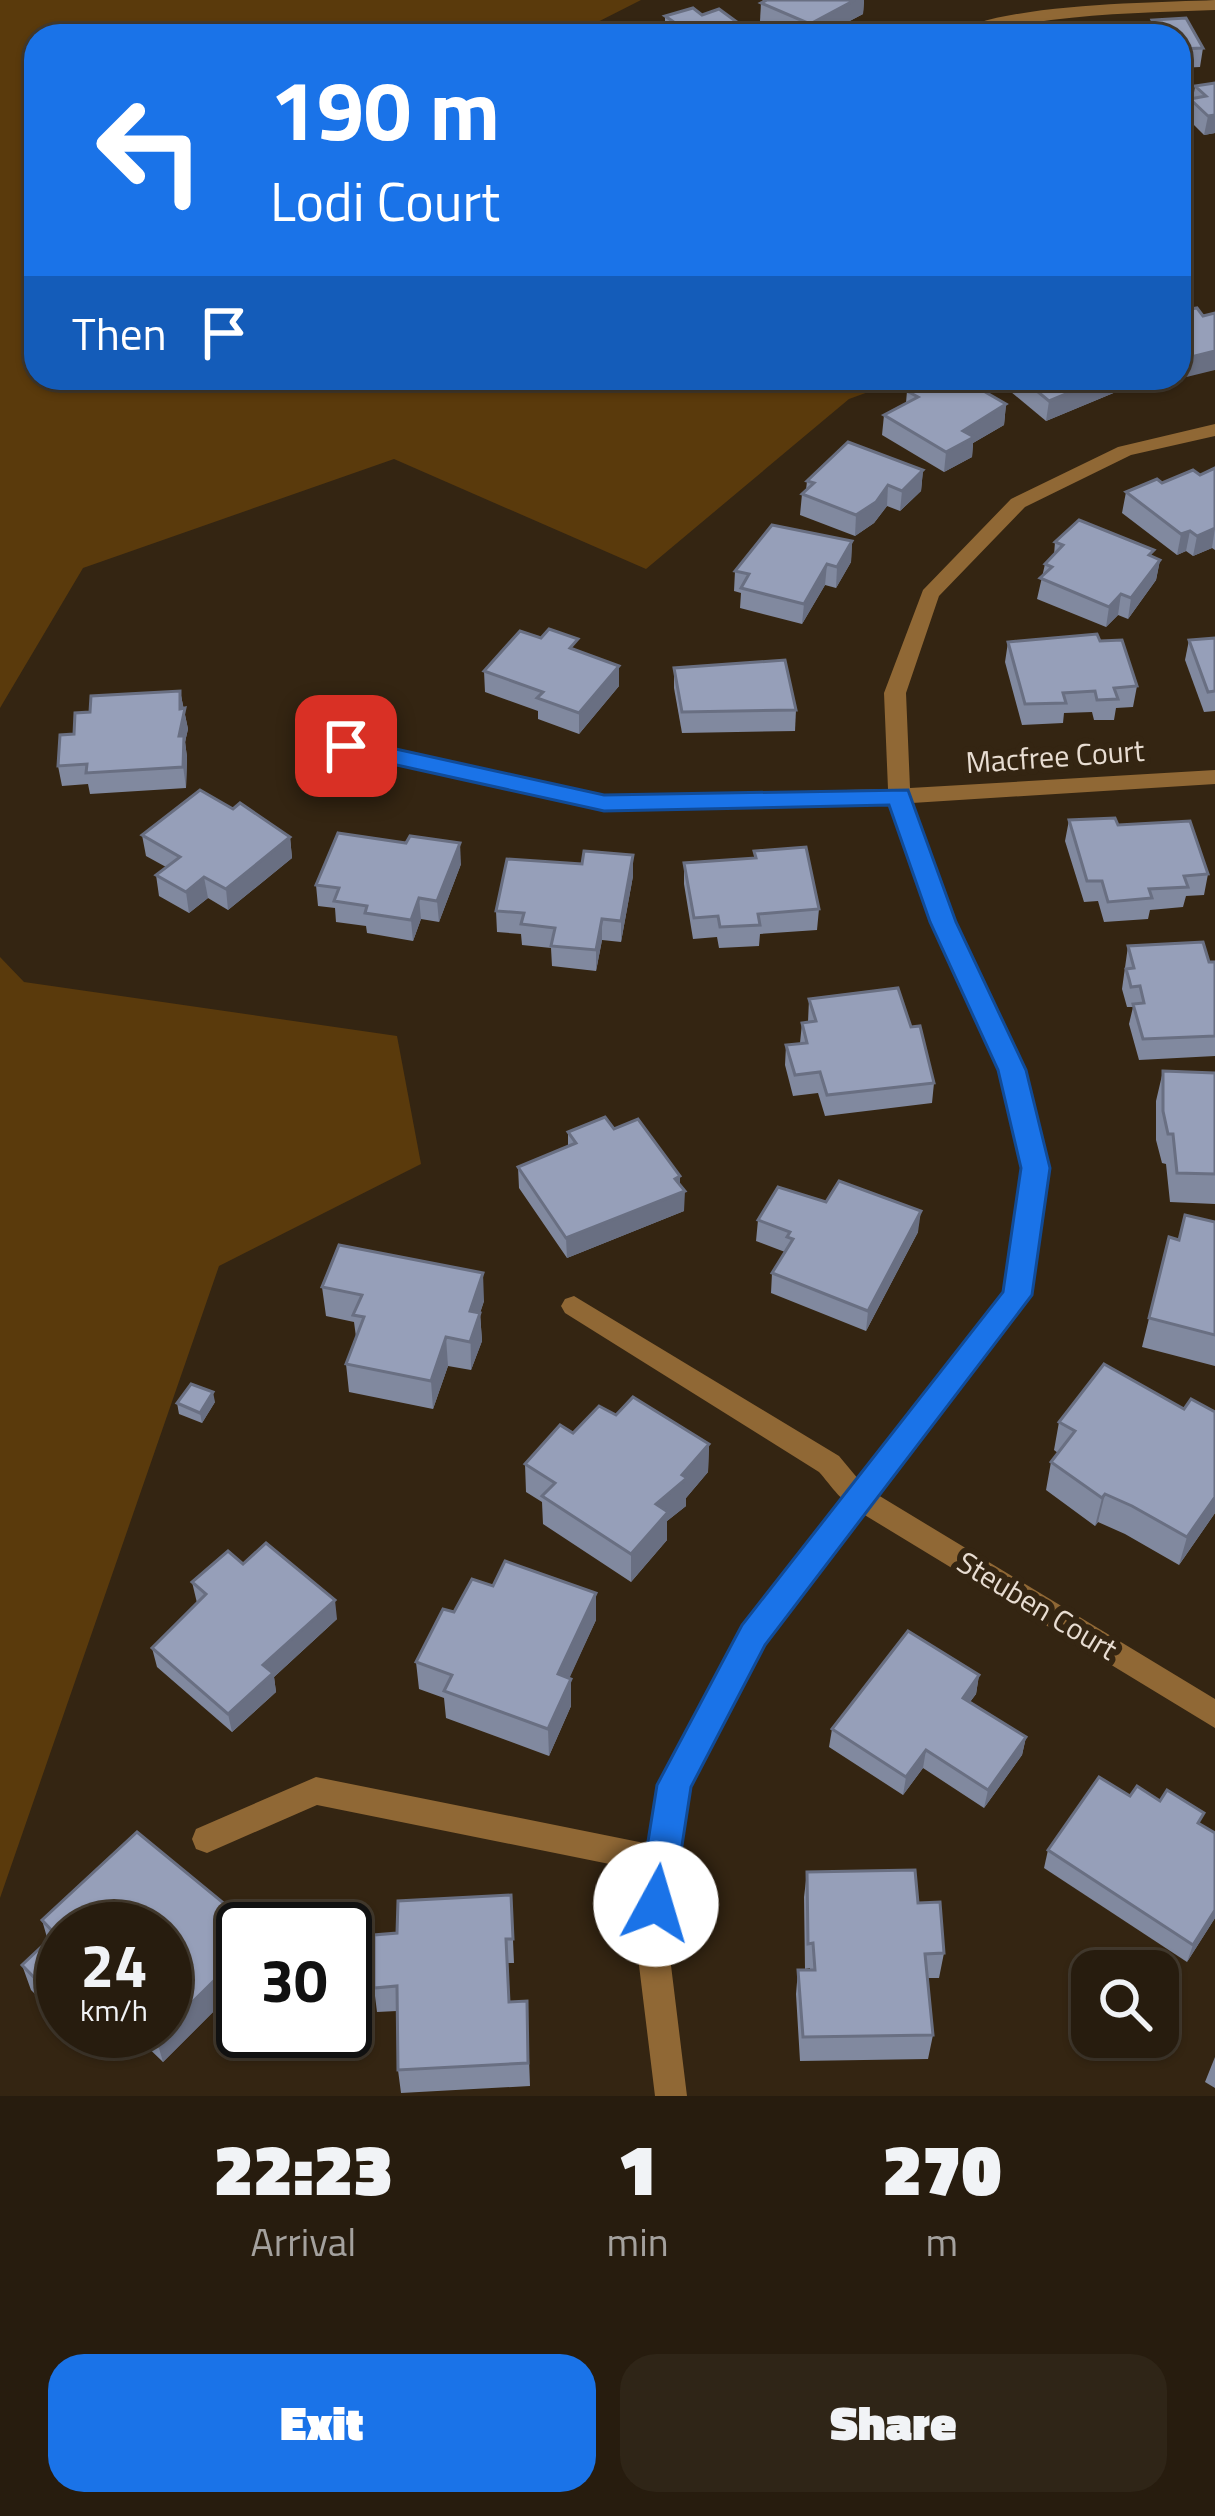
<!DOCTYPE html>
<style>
:root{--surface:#271c0e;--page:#2f2517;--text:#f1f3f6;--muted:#a4a19e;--line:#433a2e;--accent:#1a73e8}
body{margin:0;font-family:"Titillium Web",sans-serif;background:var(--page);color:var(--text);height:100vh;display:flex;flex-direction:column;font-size:45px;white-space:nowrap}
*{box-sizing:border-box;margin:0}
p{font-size:39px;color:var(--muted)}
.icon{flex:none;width:66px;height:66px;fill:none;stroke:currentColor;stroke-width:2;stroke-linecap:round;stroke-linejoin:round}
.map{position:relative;height:2096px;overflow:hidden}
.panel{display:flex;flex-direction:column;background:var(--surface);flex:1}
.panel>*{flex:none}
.hud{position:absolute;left:24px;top:24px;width:1167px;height:366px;border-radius:36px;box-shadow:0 3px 9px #0004,0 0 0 3px var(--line);background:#1a73e8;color:#fff;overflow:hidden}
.controls{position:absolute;left:1071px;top:1950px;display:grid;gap:24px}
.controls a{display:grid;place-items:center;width:108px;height:108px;border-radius:24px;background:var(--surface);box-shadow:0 3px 9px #0004,0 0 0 3px var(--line);font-size:60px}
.speed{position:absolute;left:36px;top:1902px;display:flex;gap:24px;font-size:60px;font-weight:700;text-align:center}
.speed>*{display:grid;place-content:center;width:156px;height:156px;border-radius:50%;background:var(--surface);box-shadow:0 3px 9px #0004,0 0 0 3px var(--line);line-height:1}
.speed small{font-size:30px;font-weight:400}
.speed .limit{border:6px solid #111;border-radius:18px;background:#fff;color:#111}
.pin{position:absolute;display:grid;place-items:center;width:102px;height:102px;color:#fff;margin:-51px;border-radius:24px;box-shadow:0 6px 18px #0006}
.me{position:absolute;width:132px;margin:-66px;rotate:6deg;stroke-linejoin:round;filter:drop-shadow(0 0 9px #0008)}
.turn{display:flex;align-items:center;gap:42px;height:252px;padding:0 48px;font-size:54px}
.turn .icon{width:156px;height:156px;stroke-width:2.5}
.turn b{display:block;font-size:84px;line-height:102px}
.then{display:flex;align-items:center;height:114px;padding:0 48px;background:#0003;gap:24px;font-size:45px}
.eta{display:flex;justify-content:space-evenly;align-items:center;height:204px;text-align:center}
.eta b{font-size:72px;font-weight:800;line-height:84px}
.primary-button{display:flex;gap:24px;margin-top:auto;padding:24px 48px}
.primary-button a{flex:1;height:138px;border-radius:36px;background:var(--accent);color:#fff;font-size:48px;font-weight:800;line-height:138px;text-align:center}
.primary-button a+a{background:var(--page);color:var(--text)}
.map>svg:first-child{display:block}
</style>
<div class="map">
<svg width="1215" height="2096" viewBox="0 0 1215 2096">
<rect width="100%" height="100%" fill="#342512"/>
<!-- green -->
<g fill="#5a3a0c">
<polygon points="0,0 641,0 570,36 36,36 36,378 907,378 849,399 646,569 394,459 83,568 0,708"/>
<polygon points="0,957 24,982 397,1036 421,1164 219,1266 0,1898"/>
</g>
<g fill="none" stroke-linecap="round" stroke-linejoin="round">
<!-- service -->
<g fill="#906835" fill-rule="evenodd">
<path d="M574 1296 839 1456 874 1498 870 1506C847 1514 833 1487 819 1472L565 1313 561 1306 565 1299Z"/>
<polygon points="316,1777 659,1846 670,1850 674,1860 670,1870 659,1874 317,1805 207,1853 196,1849 192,1839 196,1829"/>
</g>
<!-- minor -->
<g fill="#906835" fill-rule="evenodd">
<path d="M1215 0V10C1160 12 1106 13 1051 20 1016 24 982 36 947 36 999 3 1150 3 1215 0Z"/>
<polygon points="1215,424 1215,436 1131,455 1025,507 939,596 906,693 910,788 1215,770 1215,784 912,803 953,922 1024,1070 1048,1168 1030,1295 878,1495 1215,1699 1215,1728 863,1514 763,1644 690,1787 674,1860 669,1949 687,2096 655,2096 637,1949 644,1860 660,1785 743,1626 1004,1292 1024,1168 1000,1070 931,922 891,804 604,810 347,753 336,746 347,739 604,796 888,789 884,693 923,590 1011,499 1118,447"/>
</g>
</g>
<!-- wall -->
<g fill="#81899f">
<polygon points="763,0 864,0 863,14 821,36 793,36 760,21 761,3"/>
<polygon points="702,15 756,36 665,35 665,16"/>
<polygon points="1152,20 1203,48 1200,67 1179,68 1179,36 1104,36 1105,27 1151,25"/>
<polygon points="1215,83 1215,133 1204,135 1187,118 1190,99 1193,99 1195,86"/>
<polygon points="1006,378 1125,378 1123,389 1046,421 1005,387"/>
<polygon points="943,388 1006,404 1004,425 973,443 972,457 944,472 882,435 884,415 906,403 907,391"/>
<polygon points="1215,468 1215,550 1212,548 1193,556 1186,551 1177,555 1122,513 1126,492 1200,475"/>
<polygon points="923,470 921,491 900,511 887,506 874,523 855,536 800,515 802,494 806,490 807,481"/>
<polygon points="852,541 851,562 836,588 825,585 802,624 740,608 741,593 734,591 735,571"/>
<polygon points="1055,542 1153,557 1160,560 1156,580 1128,619 1118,615 1106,627 1037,599 1045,564 1054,555"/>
<polygon points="1215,638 1215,711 1204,712 1185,660 1189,640"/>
<polygon points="1100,641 1137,686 1133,707 1116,708 1114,720 1094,720 1092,712 1064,713 1063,723 1022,725 1005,662 1008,642"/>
<polygon points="578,651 619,666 619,686 579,734 538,719 538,711 485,692 484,671"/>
<polygon points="674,668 796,710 795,731 682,733 674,688"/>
<polygon points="180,691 188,729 185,742 187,757 186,788 90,794 88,784 62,786 58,766 74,734 90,712"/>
<polygon points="1069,820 1118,825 1208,874 1204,895 1186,896 1183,907 1150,910 1148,919 1104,922 1098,901 1084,902 1065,841"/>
<polygon points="142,835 290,837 292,858 228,910 208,898 189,913 159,896 156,875 166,867 146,856"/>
<polygon points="754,851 819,909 817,930 760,934 759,946 719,948 717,937 693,939 684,884 684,863 754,858"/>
<polygon points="461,864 439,922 421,919 413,941 367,933 366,926 336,922 335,908 318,906 316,885"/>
<polygon points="633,876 621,942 602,940 596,971 552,966 551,948 522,945 521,934 497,932 496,911"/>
<polygon points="1128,946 1215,962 1215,1056 1139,1060 1129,1024 1133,1007 1127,1007 1122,989"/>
<polygon points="809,999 911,1027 934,1083 932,1103 825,1116 818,1093 793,1096 785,1065 786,1045 800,1043 802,1023 808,1022"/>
<polygon points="1163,1071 1215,1073 1215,1204 1170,1202 1166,1164 1162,1163 1156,1140 1156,1101"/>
<polygon points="614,1129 680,1184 684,1211 567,1258 519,1188 518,1167 568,1146 568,1132"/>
<polygon points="758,1220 918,1232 866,1331 771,1293 772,1273 785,1252 756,1241"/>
<polygon points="1215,1222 1215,1366 1142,1347 1169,1237 1179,1240"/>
<polygon points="322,1287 484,1301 480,1313 482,1341 471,1370 448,1366 433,1409 349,1392 346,1364 356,1337 354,1322 326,1316"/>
<polygon points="215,1402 202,1423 179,1414 177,1403"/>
<polygon points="616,1415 709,1444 708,1472 686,1498 686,1506 667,1521 667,1540 631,1582 543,1524 542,1502 526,1492 525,1464 573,1433"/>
<polygon points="1059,1422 1215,1513 1179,1565 1125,1534 1098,1522 1095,1526 1046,1490 1051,1462 1058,1453 1054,1450"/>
<polygon points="243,1564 337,1619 274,1677 276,1692 232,1732 157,1667 152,1648 197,1603 192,1582"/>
<polygon points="493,1586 596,1593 596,1620 569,1678 571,1706 549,1756 446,1718 444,1698 419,1689 416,1662 454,1612"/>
<polygon points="979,1675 976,1694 970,1702 1026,1737 1022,1755 984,1808 923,1768 903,1795 829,1747 832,1729"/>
<polygon points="1130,1796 1201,1824 1215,1918 1187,1962 1044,1868 1048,1850"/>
<polygon points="807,1872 918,1903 944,1953 939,1978 928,1978 933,2035 928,2059 800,2061 796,1994 798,1970 810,1970 810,1968 805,1969 804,1897"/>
<polygon points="511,1895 514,1963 508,1963 509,2002 527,2001 530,2086 401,2093 398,2070 397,2011 377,2012 374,1988 397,1933"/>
<polygon points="232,1910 234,1922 243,1930 243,1982 163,2062 137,2037 120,2054 96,2031 165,2031 63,1929 63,2022 31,1990 22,1965 48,1941 42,1920"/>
<polygon points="1215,2057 1215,2088 1205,2082"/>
</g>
<!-- shaded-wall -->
<g fill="#696f82">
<polygon points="855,0 864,0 863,14 821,36 809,36 810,24"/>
<polygon points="1215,115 1215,133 1204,135 1208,116"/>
<polygon points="1215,351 1215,370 1158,384 1159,378 1179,378 1179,360"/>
<polygon points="1105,378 1125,378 1123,389 1046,421 1049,401"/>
<polygon points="1006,404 1004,425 973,443 972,457 944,472 946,452 963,431"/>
<polygon points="923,470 921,491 900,511 902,491"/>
<polygon points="888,485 887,506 874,523 855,536 856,515"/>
<polygon points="1215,528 1212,548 1193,556 1197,536"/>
<polygon points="1190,531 1186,551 1177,555 1181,534"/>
<polygon points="852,541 851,562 836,588 837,567"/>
<polygon points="1160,560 1156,580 1128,619 1131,598"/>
<polygon points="827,564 825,585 802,624 804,604"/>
<polygon points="1121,594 1118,615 1106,627 1109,607"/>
<polygon points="619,666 619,686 579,734 579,713"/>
<polygon points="180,691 188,729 185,742 187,757 186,788 179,736"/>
<polygon points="290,837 292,858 228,910 226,889"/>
<polygon points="460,843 461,864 439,922 437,901"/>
<polygon points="633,855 633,876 621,942 621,921"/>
<polygon points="204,877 208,898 189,913 186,892"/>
<polygon points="419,898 421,919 413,941 411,920"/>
<polygon points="602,919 602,940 596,971 596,950"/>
<polygon points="680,1176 680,1193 685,1191 684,1211 567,1258 566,1238"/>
<polygon points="921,1211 918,1232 866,1331 868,1311"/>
<polygon points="483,1273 484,1301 480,1313 482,1341 471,1370 470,1311"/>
<polygon points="446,1337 448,1366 433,1409 431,1381"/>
<polygon points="213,1392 215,1402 202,1423 200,1413"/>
<polygon points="709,1444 708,1472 686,1498 686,1506 667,1521 667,1540 631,1582 631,1554 656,1504"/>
<polygon points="1105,1494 1098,1522 1095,1526 1102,1498"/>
<polygon points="1215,1497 1215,1513 1179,1565 1187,1537"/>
<polygon points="596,1593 596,1620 559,1701 558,1674"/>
<polygon points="335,1600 337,1619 274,1677 276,1692 232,1732 228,1714 263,1665"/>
<polygon points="979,1675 976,1694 959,1716 963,1698"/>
<polygon points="571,1679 571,1706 549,1756 548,1729"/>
<polygon points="1026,1737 1022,1755 984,1808 988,1790"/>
<polygon points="926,1750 923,1768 903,1795 906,1777"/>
<polygon points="1215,1910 1215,1918 1187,1962 1193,1945"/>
<polygon points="243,1952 243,1982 163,2062 156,2038"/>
<polygon points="112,2031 135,2031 137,2037 120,2054"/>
</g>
<!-- building -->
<g fill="#969fb9" stroke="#696f82" stroke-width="3">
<polygon points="767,0 855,0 810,24 761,3"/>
<polygon points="693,8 702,15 719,9 756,36 662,36 684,29 665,16"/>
<polygon points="1186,18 1203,48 1179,49 1179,36 1110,36 1105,27 1154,24 1152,20"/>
<polygon points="1215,83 1215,115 1208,116 1190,99 1206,96 1195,86"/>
<polygon points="1197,308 1203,316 1215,313 1215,351 1179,360 1179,311"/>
<polygon points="961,378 1006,404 963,431 974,437 946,452 884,415 918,397 907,391 927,380 943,388"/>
<polygon points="1021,378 1105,378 1049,401"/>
<polygon points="848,442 923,470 902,491 888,485 876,502 856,515 802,494 814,483 807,481"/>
<polygon points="1215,468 1215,528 1197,536 1190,531 1181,534 1126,492 1157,479 1162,483 1193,470 1200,475"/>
<polygon points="1079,520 1154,550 1149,555 1160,560 1131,598 1121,594 1109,607 1040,578 1052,567 1045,564 1063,545 1055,542"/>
<polygon points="772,525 852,541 837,567 827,564 804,604 741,588 749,574 735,571"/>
<polygon points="549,629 578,639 570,648 619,666 579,713 537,698 543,692 484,671 520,631 541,638"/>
<polygon points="1097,634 1100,641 1122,640 1137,686 1114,688 1118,699 1097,700 1095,691 1063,693 1066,703 1025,704 1008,642"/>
<polygon points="1215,638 1215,691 1208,692 1189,640"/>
<polygon points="785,660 796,710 682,712 674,668"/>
<polygon points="180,691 180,709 185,708 179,736 184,736 183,767 86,773 87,764 58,766 60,735 74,734 75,713 90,712 91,696"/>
<polygon points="200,790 233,809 240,803 290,837 226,889 204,877 186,892 156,875 180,857 142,835"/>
<polygon points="1115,818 1118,825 1190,821 1208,874 1184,876 1188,887 1149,889 1152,898 1108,902 1102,881 1087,881 1069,820"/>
<polygon points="338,833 406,843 410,836 460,843 437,901 419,898 411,920 365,913 367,906 334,901 339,888 316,885"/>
<polygon points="806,847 819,909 758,914 760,925 720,927 718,916 694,918 684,863 756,858 754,851"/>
<polygon points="584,851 633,855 621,921 602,919 596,950 551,946 555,928 521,924 524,913 496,911 507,859 582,864"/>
<polygon points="1203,942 1209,962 1215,962 1215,1036 1143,1039 1133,1004 1144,1003 1140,986 1131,987 1129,979 1126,969 1134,968 1128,946"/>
<polygon points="898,988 911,1027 920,1026 934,1083 827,1095 820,1072 795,1075 786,1045 807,1043 802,1023 816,1021 809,999"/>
<polygon points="1163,1071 1215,1073 1215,1174 1177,1173 1173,1134 1168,1134 1163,1111"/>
<polygon points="605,1117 614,1129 638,1119 680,1176 675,1179 685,1191 566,1238 518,1167 576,1143 568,1132"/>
<polygon points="839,1181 921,1211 868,1311 772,1273 793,1239 787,1237 790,1232 758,1220 778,1187 826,1202"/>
<polygon points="1185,1215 1215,1222 1215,1335 1149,1318 1169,1237 1179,1240"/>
<polygon points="339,1245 483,1273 470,1311 480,1313 470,1342 446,1337 431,1381 346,1364 364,1317 353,1315 362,1295 322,1287"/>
<polygon points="1104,1364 1184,1409 1191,1399 1215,1412 1215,1497 1187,1537 1132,1506 1105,1494 1102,1498 1051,1462 1075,1431 1059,1422"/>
<polygon points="191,1384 213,1392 200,1413 177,1403"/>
<polygon points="633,1397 709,1444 682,1475 687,1478 656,1504 668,1512 631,1554 542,1496 555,1483 525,1464 560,1425 573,1433 599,1406 616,1415"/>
<polygon points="266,1543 335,1600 263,1665 273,1673 228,1714 152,1648 206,1594 192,1582 228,1551 243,1564"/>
<polygon points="505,1561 596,1593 558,1674 571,1679 548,1729 444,1691 452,1675 416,1662 443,1609 454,1612 472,1579 493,1586"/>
<polygon points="908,1631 979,1675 963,1698 1026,1737 988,1790 926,1750 906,1777 832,1729"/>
<polygon points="1099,1777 1130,1796 1137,1786 1160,1801 1167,1790 1204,1813 1198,1823 1215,1833 1215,1910 1193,1945 1048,1850"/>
<polygon points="137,1832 232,1910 227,1915 243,1930 243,1952 165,2029 165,1929 63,1929 63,2007 22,1965 55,1934 42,1920"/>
<polygon points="915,1870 918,1903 940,1902 944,1953 925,1954 933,2035 803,2037 798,1970 815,1970 813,1943 808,1944 807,1872"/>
<polygon points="511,1895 513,1939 506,1939 509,2002 527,2001 528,2063 398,2070 397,1986 374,1988 374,1935 397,1933 398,1901"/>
<polygon points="148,2031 163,2031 156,2038"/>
</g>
<!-- route -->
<polygon fill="#1a73e8" stroke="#114b97" stroke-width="3" points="346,738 604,795 908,790 956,922 1026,1070 1050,1168 1032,1295 765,1645 691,1787 673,1904 668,1916 656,1921 643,1916 638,1904 657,1785 742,1625 1003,1292 1021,1168 998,1070 930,922 889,805 604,811 338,752 334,746"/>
<g text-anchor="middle" stroke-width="12" stroke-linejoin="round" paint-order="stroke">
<!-- street labels -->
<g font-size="30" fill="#e8ddd2" stroke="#342512">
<text transform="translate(1055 757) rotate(-4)" y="10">Macfree Court</text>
<text transform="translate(1037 1606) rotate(31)" y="10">Steuben Court</text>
</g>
</g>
</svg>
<div class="controls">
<a><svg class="icon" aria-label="search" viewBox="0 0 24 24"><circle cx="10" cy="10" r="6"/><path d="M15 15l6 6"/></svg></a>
</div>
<div class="speed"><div>24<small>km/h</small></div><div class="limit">30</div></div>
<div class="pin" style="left:346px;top:746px;background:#d93025"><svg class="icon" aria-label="arrive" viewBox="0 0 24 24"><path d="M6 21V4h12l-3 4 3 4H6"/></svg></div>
<svg class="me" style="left:656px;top:1904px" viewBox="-20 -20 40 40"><circle r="19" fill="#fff"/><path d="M0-13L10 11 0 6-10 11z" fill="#1a73e8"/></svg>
<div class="hud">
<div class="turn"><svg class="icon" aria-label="left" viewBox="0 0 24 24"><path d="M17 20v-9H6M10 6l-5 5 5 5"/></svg><div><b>190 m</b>Lodi Court</div></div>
<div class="then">Then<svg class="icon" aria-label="arrive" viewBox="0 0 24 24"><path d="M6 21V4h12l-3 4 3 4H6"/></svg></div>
</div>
</div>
<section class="panel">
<div class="eta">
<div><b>22:23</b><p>Arrival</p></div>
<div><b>1</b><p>min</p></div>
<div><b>270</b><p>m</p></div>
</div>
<div class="primary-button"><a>Exit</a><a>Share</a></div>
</section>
